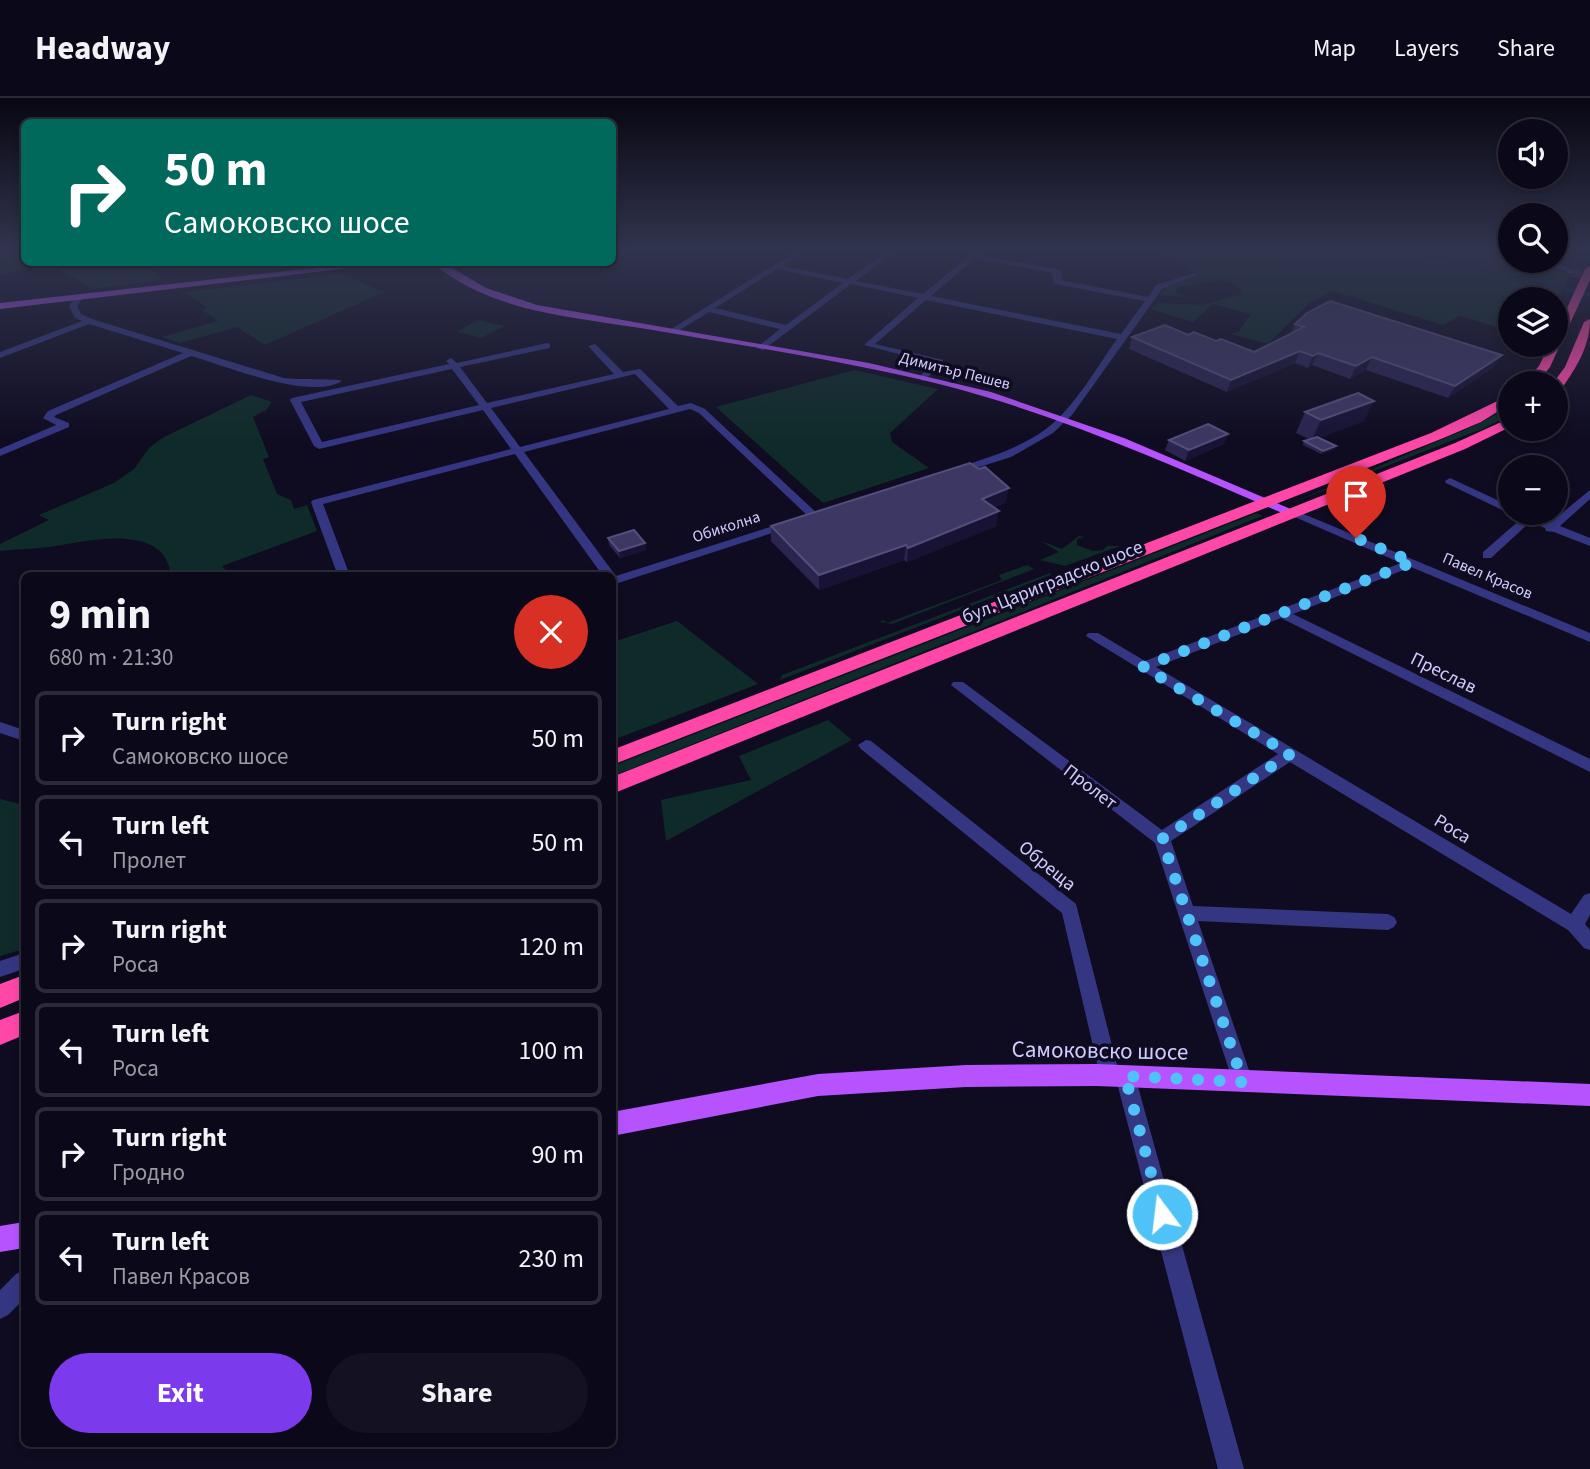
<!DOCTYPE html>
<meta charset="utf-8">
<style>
:root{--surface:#0b0919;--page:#141222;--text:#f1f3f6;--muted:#9a9aa2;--line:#2b2a38;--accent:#7c3aed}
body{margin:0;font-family:"Source Sans 3",sans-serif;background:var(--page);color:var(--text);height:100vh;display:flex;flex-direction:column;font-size:26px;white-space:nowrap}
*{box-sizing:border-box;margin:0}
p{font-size:23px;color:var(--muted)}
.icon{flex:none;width:38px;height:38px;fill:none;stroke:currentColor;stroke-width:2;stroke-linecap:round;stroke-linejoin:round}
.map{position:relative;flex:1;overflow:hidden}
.details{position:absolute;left:21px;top:474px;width:595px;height:875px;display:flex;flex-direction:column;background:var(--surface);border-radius:10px;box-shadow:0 4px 10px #0003,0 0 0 2px var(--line)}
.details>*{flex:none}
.hud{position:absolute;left:21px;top:21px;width:595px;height:147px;border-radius:10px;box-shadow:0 4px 10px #0003,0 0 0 2px var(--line);background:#00695c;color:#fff;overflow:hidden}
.buttons{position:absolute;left:1498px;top:21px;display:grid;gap:14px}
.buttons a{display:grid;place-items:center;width:70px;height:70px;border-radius:50%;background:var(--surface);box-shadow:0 4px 10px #0003,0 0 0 2px var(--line);font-size:35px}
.pin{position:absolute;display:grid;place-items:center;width:60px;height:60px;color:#fff;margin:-72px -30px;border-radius:50% 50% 50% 0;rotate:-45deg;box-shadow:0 0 7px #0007}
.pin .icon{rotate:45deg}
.me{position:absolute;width:77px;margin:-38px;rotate:345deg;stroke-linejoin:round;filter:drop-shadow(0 0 5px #0008)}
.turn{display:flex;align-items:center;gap:24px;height:147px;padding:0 28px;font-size:32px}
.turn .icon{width:91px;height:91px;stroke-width:2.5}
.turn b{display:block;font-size:49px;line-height:60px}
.round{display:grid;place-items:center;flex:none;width:74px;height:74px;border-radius:37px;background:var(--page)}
.summary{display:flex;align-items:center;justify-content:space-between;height:119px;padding:0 28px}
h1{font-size:42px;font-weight:700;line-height:52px}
.primary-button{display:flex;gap:14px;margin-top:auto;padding:14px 28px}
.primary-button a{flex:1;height:80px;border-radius:42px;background:var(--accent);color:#fff;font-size:28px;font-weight:700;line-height:80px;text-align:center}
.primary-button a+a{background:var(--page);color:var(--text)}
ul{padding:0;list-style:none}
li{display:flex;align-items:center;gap:21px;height:94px;margin:0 14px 10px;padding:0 14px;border:4px solid var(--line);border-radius:10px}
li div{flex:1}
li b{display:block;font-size:26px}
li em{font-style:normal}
header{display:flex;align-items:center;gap:42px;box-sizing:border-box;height:98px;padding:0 35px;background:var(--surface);border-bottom:2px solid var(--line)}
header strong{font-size:33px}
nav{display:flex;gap:38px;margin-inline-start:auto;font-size:24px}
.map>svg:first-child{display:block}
</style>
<header>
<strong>Headway</strong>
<nav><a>Map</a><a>Layers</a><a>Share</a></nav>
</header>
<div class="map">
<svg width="1590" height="1371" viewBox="0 0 1590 1371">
<rect width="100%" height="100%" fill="#0f0c21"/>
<!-- green -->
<g fill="#0f2b29">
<polygon points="0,151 24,151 24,164 146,165 163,182 93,191 49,166 0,177"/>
<path d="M1155 151H1503L1510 153V163H1536L1539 168 1570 176 1556 207V201H1510V233L1460 218 1443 227 1333 193 1310 204 1268 246 1231 236 1239 233 1251 216 1213 206 1193 224 1151 211 1158 205 1202 207 1242 196C1232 170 1197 190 1179 188L1175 195 1184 197 1181 199 1159 197 1167 189 1199 178Z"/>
<polygon points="341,176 384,194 265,247 237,229 180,245 162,239 218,223 202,212 208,210 183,194"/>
<polygon points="479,222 504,228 481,240 456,234"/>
<polygon points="854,272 938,291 890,335 892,344 929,370 823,405 716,309"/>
<path d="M251 297 272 304 266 312 253 319 269 359 263 361 277 396 291 402 294 411 307 407 317 433 222 468 231 478H171C165 422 85 444 49 449 33 451 16 451 0 453V446L49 422 39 417 114 385 134 371 150 349 164 339Z"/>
<polygon points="1510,309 1510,317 1482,331 1294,404 1474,328"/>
<polygon points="1257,415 1262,418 613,678 613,668"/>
<polygon points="1079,438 1085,439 1077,441 1077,447 1093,453 1103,452 1107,448 1120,448 1065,468 1040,462 1059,454 1041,443 1062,451"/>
<polygon points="1027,467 1034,471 892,526 880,524 883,522 887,525 1002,482 999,477"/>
<polygon points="1050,475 1051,477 780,582 782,577"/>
<polygon points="677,523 758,586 613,642 613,544"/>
<polygon points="828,622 852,642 666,743 661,702 751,682 739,658"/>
<polygon points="0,701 24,707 24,851 0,858"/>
</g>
<!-- water -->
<path fill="#071e3f" d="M1393 151C1423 151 1449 161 1478 169 1514 180 1553 186 1590 194V199Z"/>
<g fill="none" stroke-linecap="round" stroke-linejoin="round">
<!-- minor-tunnel -->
<polyline stroke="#2c2942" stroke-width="9" stroke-dasharray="9 4.5" stroke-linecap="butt" points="1573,174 1590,178"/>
<!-- minor -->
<g fill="#353682" fill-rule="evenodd">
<path d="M800 151H809L783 168 848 181 890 151H898L856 183 923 196 977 151H985L979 157 1057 171 1062 175 1061 182 1065 183 1148 199 1156 187 1194 175 1198 177 1162 191 1072 317 1053 335 1011 359 954 377 950 376V372C983 361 1017 352 1046 331 1075 309 1096 270 1117 241L926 202 875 246 943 262V266L923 283 918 280 933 265 864 247 918 200 851 186 763 252 756 250 780 231 709 214 675 235 668 233ZM975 160 1052 175 1054 185 1060 187 1145 203 1121 236 931 198ZM777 171 843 185 786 227 715 210Z"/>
<polygon points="1504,151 1510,151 1510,153 1505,153"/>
<polygon points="1544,163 1554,163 1577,174 1570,176"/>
<path d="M76 197 83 199 77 208 81 216 92 221 284 280C295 282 337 280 342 283 310 303 226 268 191 258L56 317 54 319 69 325V329L0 358V351L56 327 43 320 48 313 183 255 89 226 0 260V254L82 223 75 220 69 208Z"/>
<path d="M547 245 550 246V250L460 269 487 305 614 276 588 248 595 246 623 274 640 271 678 308 691 305 705 311 820 418 810 420 699 315 690 311 524 354 616 478 786 424H794V428L612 487V478H603L515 356 323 406 350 478H338L311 404 313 402 511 351 483 312 319 351 314 348 290 302 292 300 449 266 446 263 451 260 457 265ZM452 271 479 307 322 344 301 304ZM635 276 669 311 520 349 491 310Z"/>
<polygon points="1450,380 1510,408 1510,415 1527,415 1551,424 1590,392 1590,401 1560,428 1590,440 1590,448 1554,434 1546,433 1545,430 1530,424 1491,460 1483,460 1483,454 1521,421 1446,385 1445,383"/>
<polygon points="1294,412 1590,535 1590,544 1411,469 1293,516 1590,661 1590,674 1281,520 1156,569 1571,816 1584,797 1590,795 1590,817 1585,826 1590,832 1590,852 1584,850 1568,832 1290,664 1171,743 1193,808 1388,816 1394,819 1397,824 1394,829 1388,832 1198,823 1253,984 1250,991 1243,994 1236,991 1233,984 1155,745 951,587 953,584 963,584 1162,732 1278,656 1086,538 1088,535 1098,535 1145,563 1401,465 1290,417 1288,415"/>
<polygon points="0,624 24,632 24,643 0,635"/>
<polygon points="866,642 871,643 1076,806 1118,971 1125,968 1132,971 1135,978 1244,1371 1218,1371 1117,985 1110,988 1103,985 1100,978 1062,815 861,651 858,647"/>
<polygon points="24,855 24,871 0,879 0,863"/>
<polygon points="24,1172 24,1201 8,1217 0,1221 0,1192 16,1176"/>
</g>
<!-- major -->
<g fill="#b653ff" fill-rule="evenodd">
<polygon points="369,164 400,164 0,211 0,205"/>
<path d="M432 164H442L486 190 537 207 869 265 991 294 1124 340 1300 415 1289 418C1176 369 1063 318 943 287 846 263 745 248 647 231 575 219 490 215 432 164Z"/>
<polygon points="1097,966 1590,986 1590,1008 1097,988 966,989 818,998 612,1038 612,1014 818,976 966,967"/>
<polygon points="24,1124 24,1150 0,1154 0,1128"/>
</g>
<!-- highway -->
<g fill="#ff47a8" fill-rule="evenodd">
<polygon points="1590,168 1590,182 1550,269 1537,285 1524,285 1539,268 1549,247 1556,247 1556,234 1585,171"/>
<path d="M1590 221C1590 249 1576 270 1560 293L1556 294V285H1553L1565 269 1584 224Z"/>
<polygon points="1510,297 1510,306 1481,324 1441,341 612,667 612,652 1431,335"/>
<polygon points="1510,320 1510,329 1465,351 612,696 612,679 1455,345"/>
<polygon points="24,877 24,900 0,910 0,886"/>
<polygon points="24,913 24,937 0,947 0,922"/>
</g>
</g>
<!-- wall -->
<g fill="#2a2550">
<polygon points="1295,226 1494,269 1448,300 1366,272 1350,281 1312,267 1308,270 1295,265 1227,294 1129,251 1132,239 1188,237 1216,243 1254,254 1291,235"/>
<polygon points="1305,314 1364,323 1319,340 1336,348 1334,352 1321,356 1303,347 1304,343 1309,341 1296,335"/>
<polygon points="1169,342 1224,346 1185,363 1165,352"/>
<polygon points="1006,404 993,410 996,428 907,464 904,462 819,492 771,443 771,428"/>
<polygon points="608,440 645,445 646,452 620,460 609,447"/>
</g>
<!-- shaded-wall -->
<g fill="#181335">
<polygon points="166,164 189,164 168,169"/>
<polygon points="1300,253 1295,265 1227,294 1231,282"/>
<polygon points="1318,255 1312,267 1308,270 1313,258"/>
<polygon points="1502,257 1494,269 1448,300 1455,288"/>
<polygon points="1372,259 1366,272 1350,281 1356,268"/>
<polygon points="1374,303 1364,323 1311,343 1321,322"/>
<polygon points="1228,336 1224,346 1185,363 1189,352"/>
<polygon points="1336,348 1334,352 1321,356 1323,353"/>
<polygon points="1009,390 1006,404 979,415 982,401"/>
<polygon points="999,413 996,428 907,464 908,450"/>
<polygon points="645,445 646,452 620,460 619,453"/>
<polygon points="906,447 904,462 819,492 819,477"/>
</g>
<!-- building -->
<g fill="#3c3763" stroke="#534e7b" stroke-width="2">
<polygon points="1330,203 1502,257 1455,288 1372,259 1356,268 1318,255 1313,258 1300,253 1231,282 1132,239 1165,227 1188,237 1194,234 1216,243 1221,241 1254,254 1304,229 1295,226 1307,215"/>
<polygon points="1358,295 1374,303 1321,322 1305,314"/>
<polygon points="1208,326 1228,336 1189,352 1169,342"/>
<polygon points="1317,339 1336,348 1323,353 1304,343"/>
<polygon points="970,365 979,371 985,369 1009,390 982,401 999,413 908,450 906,447 819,477 771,428"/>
<polygon points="634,432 645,445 619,453 608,440"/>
</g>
<!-- sky -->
<linearGradient id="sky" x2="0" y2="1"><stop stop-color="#080712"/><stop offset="0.44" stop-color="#31344e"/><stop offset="1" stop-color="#31344e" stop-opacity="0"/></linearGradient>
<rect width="1590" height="343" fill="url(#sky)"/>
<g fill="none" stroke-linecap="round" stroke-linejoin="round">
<!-- route -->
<polyline stroke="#4fc3f7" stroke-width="12" stroke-dasharray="0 21.6" points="1162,1116 1125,978 1243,984 1162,741 1290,656 1143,569 1413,464 1356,440"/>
</g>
<g text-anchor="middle" stroke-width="7" stroke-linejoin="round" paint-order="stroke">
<!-- far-street labels -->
<g font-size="16" fill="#d0ccff" stroke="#0f0c21">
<text transform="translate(955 272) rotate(14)" y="6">Димитър Пешев</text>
<text transform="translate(726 428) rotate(-18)" y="6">Обиколна</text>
<text transform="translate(1488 477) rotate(23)" y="6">Павел Красов</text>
</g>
<!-- street labels -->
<g font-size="19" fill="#d0ccff" stroke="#0f0c21">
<text transform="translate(1052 483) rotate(-22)" y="7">бул. Цариградско шосе</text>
<text transform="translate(1444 574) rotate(26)" y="7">Преслав</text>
<text transform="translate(1091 688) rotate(37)" y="7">Пролет</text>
<text transform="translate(1453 730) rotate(31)" y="7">Роса</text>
<text transform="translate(1048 767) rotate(39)" y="7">Обреща</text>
</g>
<!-- near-street labels -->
<g font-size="23" fill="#d0ccff" stroke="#0f0c21">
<text transform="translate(1100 952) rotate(1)" y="8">Самоковско шосе</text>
</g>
</g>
</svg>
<div class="buttons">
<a><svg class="icon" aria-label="sound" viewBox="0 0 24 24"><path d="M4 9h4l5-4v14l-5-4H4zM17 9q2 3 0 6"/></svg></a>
<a><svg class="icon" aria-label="search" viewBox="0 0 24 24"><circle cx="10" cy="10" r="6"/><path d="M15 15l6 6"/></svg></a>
<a><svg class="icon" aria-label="layers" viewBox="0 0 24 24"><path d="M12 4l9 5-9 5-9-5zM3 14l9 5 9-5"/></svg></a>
<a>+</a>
<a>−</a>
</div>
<div class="pin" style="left:1356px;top:440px;background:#d93025"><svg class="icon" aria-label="arrive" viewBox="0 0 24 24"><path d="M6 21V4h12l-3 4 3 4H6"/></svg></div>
<svg class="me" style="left:1162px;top:1116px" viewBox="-20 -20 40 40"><circle r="17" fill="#4fc3f7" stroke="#fff" stroke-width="3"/><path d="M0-11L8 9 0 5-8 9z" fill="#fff"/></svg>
<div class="hud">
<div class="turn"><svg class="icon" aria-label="right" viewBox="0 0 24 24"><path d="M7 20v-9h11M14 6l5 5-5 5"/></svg><div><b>50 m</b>Самоковско шосе</div></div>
</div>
<section class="details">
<div class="summary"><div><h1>9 min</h1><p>680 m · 21:30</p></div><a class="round" style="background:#d93025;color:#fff"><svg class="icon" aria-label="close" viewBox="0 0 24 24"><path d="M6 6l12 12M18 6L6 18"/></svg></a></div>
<ul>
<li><svg class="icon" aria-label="right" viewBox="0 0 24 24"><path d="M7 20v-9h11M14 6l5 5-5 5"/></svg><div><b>Turn right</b><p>Самоковско шосе</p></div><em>50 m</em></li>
<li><svg class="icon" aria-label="left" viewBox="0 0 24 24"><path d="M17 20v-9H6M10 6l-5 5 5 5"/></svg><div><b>Turn left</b><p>Пролет</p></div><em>50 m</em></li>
<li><svg class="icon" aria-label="right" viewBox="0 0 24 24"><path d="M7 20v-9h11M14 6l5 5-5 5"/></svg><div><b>Turn right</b><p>Роса</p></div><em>120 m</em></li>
<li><svg class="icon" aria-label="left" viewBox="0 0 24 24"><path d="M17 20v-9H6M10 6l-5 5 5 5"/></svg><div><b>Turn left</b><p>Роса</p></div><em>100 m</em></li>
<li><svg class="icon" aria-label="right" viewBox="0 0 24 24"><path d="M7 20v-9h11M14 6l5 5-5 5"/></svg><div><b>Turn right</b><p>Гродно</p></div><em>90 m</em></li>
<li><svg class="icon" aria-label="left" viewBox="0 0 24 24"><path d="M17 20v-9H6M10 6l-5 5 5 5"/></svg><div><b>Turn left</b><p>Павел Красов</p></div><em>230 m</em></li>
</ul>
<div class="primary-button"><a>Exit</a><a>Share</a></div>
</section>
</div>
